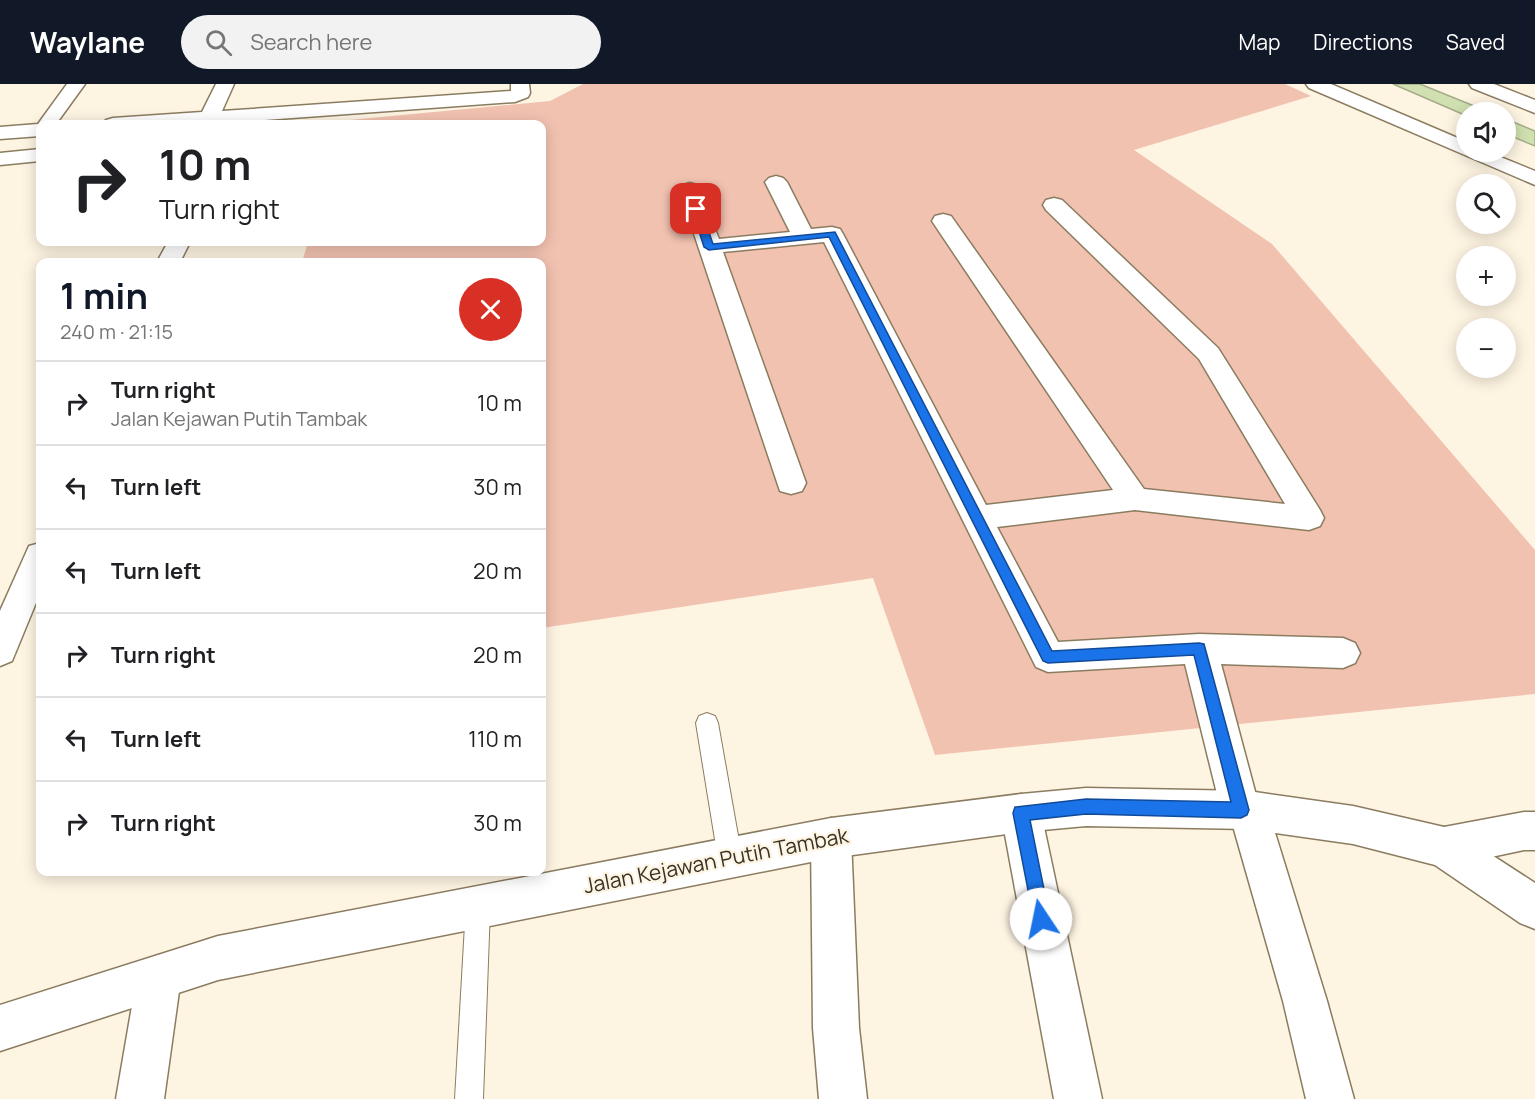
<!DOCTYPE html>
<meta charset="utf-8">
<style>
:root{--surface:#fff;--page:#f2f2f2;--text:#202124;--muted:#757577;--line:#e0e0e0;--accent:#111827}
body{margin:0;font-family:Manrope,sans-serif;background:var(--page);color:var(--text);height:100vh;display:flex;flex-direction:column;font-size:22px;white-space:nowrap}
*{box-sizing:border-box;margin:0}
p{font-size:20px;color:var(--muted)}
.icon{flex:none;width:33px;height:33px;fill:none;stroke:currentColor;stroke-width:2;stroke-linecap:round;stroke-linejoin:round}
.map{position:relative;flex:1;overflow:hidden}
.panel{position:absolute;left:36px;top:174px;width:510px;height:618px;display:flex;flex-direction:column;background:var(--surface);border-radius:12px;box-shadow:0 3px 15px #0003}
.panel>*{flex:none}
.top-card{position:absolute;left:36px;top:36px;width:510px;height:126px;border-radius:12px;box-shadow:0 3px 15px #0003;background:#fff;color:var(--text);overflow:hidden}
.buttons{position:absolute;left:1456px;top:18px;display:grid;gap:12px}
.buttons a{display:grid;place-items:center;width:60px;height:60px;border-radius:50%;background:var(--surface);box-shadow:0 3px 15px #0003;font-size:30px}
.pin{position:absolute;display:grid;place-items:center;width:51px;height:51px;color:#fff;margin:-26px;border-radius:12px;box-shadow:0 3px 9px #0006}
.me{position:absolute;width:66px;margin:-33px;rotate:349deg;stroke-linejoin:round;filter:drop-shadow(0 0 4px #0008)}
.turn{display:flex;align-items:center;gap:21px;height:126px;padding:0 24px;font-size:27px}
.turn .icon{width:78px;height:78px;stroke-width:2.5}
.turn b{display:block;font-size:42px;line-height:51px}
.round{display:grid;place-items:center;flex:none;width:63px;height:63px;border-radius:32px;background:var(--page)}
.headline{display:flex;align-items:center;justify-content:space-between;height:102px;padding:0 24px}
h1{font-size:36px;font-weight:700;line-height:45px;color:var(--accent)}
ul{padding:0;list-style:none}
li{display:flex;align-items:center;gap:18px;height:84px;padding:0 24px;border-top:2px solid var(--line)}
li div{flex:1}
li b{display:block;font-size:22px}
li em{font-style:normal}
header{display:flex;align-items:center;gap:36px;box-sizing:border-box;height:84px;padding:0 30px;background:var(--accent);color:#fff}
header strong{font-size:28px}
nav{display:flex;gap:33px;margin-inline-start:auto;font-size:21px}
.search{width:420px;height:54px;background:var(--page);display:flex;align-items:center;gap:15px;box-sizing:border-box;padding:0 21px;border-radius:33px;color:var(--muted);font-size:22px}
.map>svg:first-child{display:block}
</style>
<header>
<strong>Waylane</strong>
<div class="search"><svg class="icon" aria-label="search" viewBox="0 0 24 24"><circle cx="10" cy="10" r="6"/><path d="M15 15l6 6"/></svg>Search here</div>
<nav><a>Map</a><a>Directions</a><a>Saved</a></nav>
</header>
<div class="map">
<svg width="1535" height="1015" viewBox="0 0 1535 1015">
<rect width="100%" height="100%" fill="#fef4e2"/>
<!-- green -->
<polygon fill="#f2c2b1" points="583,0 1285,0 1311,12 1134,66 1272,160 1535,466 1535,610 935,671 873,494 542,544 542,178 302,178 308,158 542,158 542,40 338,40 339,37 550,17"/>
<!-- water -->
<g fill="#d0e0b0" stroke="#a3ac87" stroke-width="1.5">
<polygon points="1393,0 1420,0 1489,28 1467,28 1467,32"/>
<polygon points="1506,35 1535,47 1535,62 1506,50"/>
</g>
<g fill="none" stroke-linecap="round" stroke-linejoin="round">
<defs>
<g id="service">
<polygon points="707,629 715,632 718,639 742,774 739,782 730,786 721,782 718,774 696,639 699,632"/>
<polygon points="478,811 487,814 490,823 483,1015 455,1015 466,823 469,814"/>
</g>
<g id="minor">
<polygon points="67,0 85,0 56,40 40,40 40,52 0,55 0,43 38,40"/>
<polygon points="216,0 234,0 222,27 511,7 511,0 529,0 530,9 528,13 515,18 209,40 103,40 106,36 113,34 202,28"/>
<polygon points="1306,0 1331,0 1467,58 1467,68 1488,68 1535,87 1535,101 1309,4"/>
<polygon points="1469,0 1494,0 1535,16 1535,29 1472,4"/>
<polygon points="40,65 40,77 0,81 0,69"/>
<polygon points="776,92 783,94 787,98 811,145 832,143 840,145 843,150 986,421 1113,406 932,137 935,132 943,130 951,132 1144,405 1285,420 1199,275 1046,126 1043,121 1046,116 1054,114 1062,116 1218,264 1320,426 1324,434 1320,442 1309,446 1135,426 997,443 1058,558 1199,550 1343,554 1355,559 1360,569 1355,579 1343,584 1221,580 1256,711 1262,713 1268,726 1327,917 1354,1015 1306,1015 1283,917 1233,742 1227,739 1221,726 1185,580 1048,588 1036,583 824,158 723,168 806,399 802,407 791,410 780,407 679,105 683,101 690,99 697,101 719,155 790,148 765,98 769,94"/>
<polygon points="168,158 190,158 180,178 157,178"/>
<polygon points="40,459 40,509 12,577 0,582 0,527 29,462"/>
<polygon points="1021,710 1035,716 1041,729 1102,1015 1054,1015 1001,729 1007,716"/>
<polygon points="1524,728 1535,728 1535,766 1524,766 1444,783 1430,777 1424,763 1430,749 1444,743"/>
<polygon points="831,734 845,740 851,754 859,944 867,1015 819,1015 813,944 811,754 817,740"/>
<polygon points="159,871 175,877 181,893 164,1015 116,1015 137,893 143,877"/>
</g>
<polygon id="tertiary" points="1086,704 1248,707 1353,722 1444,743 1458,749 1535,799 1535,845 1520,839 1435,781 1353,760 1248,745 1086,742 1021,748 831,774 218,896 0,967 0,921 218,852 831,734 1021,710"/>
</defs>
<!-- service casing -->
<use href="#service" stroke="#8b7c60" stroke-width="2"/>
<!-- minor casing -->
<use href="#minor" stroke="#8b7c60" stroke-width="3"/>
<!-- tertiary casing -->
<use href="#tertiary" stroke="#8b7c60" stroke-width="3"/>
<!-- service -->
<use href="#service" fill="#fff" fill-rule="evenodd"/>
<!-- minor -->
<use href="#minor" fill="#fff" fill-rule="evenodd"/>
<!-- tertiary -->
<use href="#tertiary" fill="#fff" fill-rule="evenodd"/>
</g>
<!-- route -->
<polygon fill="#1a73e8" stroke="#114b97" stroke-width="1.5" points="696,122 701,125 713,160 835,148 1052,567 1199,559 1204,560 1249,726 1247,731 1241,734 1086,730 1030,736 1050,835 1047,842 1041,844 1035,842 1013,729 1015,723 1086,715 1231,718 1194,571 1048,579 1043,577 829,153 709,166 704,163 692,125"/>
<g text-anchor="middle" stroke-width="4.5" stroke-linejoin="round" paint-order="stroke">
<!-- near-street labels -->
<g font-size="21" fill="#393227" stroke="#fef4e2">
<text transform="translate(716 777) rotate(-11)" y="7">Jalan Kejawan Putih Tambak</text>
</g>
</g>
</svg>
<div class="buttons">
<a><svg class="icon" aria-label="sound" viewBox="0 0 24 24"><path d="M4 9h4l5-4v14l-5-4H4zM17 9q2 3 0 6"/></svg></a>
<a><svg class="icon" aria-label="search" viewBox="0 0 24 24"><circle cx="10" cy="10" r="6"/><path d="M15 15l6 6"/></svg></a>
<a>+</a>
<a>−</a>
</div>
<div class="pin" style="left:696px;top:125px;background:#d93025"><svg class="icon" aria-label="arrive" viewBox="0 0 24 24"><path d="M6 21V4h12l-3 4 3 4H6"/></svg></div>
<svg class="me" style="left:1041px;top:835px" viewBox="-20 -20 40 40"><circle r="19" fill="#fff"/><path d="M0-13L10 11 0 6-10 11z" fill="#1a73e8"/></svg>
<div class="top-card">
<div class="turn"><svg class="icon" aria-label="right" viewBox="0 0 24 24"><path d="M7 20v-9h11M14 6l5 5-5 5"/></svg><div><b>10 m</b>Turn right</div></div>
</div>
<section class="panel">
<div class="headline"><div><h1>1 min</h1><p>240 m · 21:15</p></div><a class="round" style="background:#d93025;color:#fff"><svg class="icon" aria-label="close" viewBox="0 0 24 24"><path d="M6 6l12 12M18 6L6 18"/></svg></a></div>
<ul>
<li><svg class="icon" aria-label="right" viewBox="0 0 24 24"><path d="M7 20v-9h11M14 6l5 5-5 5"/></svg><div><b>Turn right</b><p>Jalan Kejawan Putih Tambak</p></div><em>10 m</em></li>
<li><svg class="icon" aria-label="left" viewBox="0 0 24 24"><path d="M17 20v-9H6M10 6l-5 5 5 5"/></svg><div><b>Turn left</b></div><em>30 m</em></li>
<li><svg class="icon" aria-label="left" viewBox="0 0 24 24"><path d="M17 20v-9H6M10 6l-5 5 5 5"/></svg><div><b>Turn left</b></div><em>20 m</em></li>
<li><svg class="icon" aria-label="right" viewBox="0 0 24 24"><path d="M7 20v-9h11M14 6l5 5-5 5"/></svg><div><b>Turn right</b></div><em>20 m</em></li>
<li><svg class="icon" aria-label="left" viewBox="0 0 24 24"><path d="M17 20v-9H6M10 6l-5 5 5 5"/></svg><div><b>Turn left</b></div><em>110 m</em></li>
<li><svg class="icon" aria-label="right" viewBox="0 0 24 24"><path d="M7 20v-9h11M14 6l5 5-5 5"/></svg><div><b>Turn right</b></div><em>30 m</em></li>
</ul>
</section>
</div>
